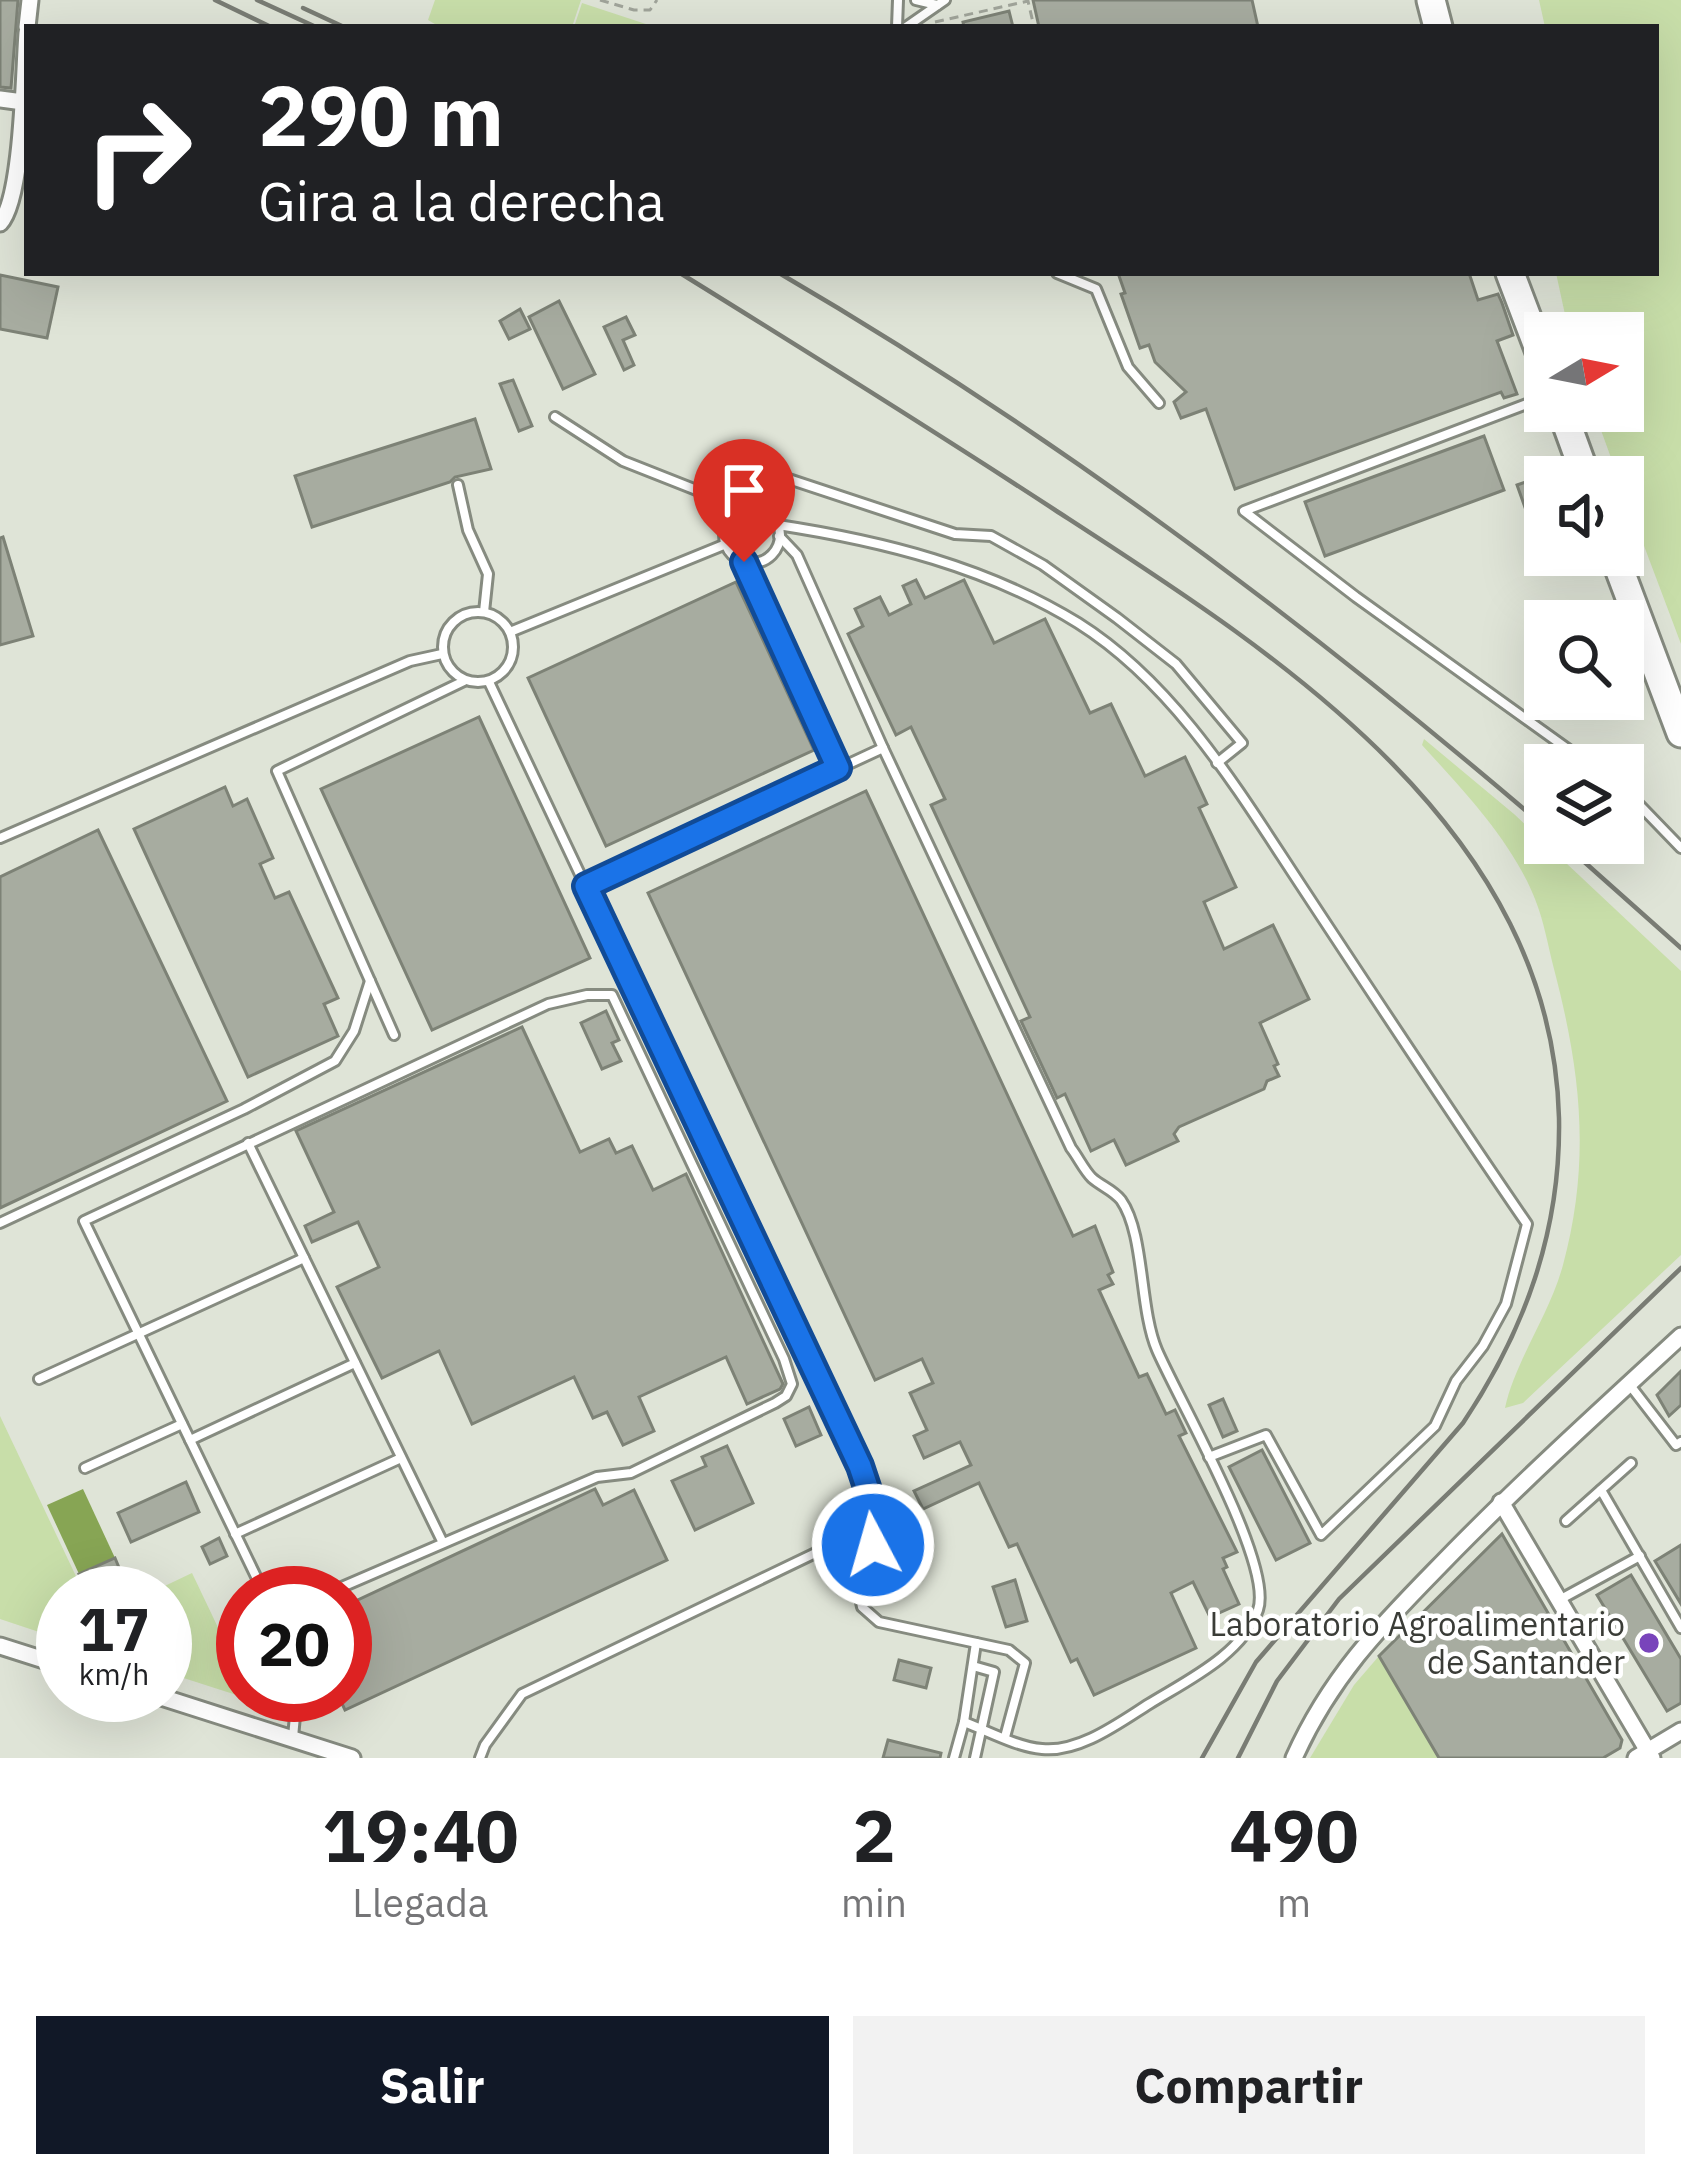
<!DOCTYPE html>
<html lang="es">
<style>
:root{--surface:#fff;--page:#f2f2f2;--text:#202124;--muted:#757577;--accent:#111827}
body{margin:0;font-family:"IBM Plex Sans",sans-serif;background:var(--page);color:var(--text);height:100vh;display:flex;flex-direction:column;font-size:45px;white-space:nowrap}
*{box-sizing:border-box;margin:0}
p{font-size:39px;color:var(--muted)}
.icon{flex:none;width:66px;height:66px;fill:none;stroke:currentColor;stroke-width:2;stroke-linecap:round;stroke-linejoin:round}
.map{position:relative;height:1758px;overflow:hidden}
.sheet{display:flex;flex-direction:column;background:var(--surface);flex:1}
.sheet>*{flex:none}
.top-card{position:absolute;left:24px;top:24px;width:1635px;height:252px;border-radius:0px;box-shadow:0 12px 48px #0002;background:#202124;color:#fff;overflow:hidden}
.needle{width:78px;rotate:80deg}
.buttons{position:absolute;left:1524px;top:312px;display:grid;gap:24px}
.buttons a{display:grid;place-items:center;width:120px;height:120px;border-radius:0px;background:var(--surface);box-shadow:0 12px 48px #0002;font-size:60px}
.speed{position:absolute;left:36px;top:1566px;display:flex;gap:24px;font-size:60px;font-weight:700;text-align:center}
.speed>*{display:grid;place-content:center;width:156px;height:156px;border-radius:50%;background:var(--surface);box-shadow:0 12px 48px #0002;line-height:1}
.speed small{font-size:30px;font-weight:400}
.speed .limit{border:18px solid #d22;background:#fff;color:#111}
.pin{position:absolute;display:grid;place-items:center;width:102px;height:102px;color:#fff;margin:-123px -51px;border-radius:50% 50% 50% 0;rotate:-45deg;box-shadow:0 0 12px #0007}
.pin .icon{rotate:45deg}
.me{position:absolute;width:132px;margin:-66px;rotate:354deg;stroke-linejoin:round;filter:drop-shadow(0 0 9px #0008)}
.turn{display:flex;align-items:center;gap:42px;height:252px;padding:0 36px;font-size:54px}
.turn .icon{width:156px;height:156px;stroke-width:2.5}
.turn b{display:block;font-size:84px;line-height:102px}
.eta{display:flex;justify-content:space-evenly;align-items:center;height:204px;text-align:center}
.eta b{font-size:72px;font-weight:700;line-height:84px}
.button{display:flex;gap:24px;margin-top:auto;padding:24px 36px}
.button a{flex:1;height:138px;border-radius:0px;background:var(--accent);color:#fff;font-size:48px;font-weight:700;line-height:138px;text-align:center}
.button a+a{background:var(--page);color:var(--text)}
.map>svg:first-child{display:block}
</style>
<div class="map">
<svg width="1681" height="1758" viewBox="0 0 1681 1758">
<rect width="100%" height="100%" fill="#dfe4d7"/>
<!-- green -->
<g fill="#c8dea9">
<polygon points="435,0 581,0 572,27 440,27 428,20"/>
<polygon points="1539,0 1681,0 1681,644 1623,490 1623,477 1618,477 1594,411 1623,411 1623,333 1569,333 1556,273 1656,273 1656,27 1545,27"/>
<polygon points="582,3 655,27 574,27"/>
<path d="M1424 739 1514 814 1681 971V1255L1523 1403 1505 1408C1515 1361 1549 1316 1563 1265 1591 1161 1581 1072 1554 969 1548 946 1544 921 1535 899 1512 841 1463 790 1422 745Z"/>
<polygon points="0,1416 83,1591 117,1575 125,1593 63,1593 63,1640 0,1619"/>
<polygon points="192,1573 243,1680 243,1695 250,1695 252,1700 165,1672 165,1593 150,1593"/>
<polygon points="1379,1656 1439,1758 1310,1758 1354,1685"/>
</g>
<!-- water -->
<polygon fill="#87a554" points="83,1489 115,1558 79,1574 47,1505"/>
<!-- building -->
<g fill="#a7aca0" stroke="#7d8276" stroke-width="3">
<polygon points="0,0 18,0 11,88 0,87"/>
<polygon points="1033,0 1252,0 1258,27 1039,27"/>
<polygon points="1009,11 1013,27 964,27 963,22"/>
<polygon points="1118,273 1469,273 1478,300 1498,294 1502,303 1513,335 1497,341 1517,394 1504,398 1501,392 1235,489 1206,409 1181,418 1174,402 1186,392 1155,362 1149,345 1140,348 1121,294 1125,293"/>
<polygon points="0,275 58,287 47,338 0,329"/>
<polygon points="559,301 595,374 563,389 529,317"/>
<polygon points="520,309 530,329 509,339 500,321"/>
<polygon points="626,317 635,335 623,340 634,365 624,370 604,327"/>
<polygon points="513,380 532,426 519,431 500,384"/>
<polygon points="475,419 491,469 455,477 450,482 312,527 295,476"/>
<polygon points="1484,436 1504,490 1325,556 1305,502"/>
<polygon points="1545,475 1545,558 1543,558 1517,485"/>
<polygon points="3,537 33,636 0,645 0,538"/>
<polygon points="916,580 925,598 964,580 994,643 1045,619 1090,713 1111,704 1145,776 1185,757 1207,804 1199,808 1236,887 1204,902 1224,949 1273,925 1309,999 1260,1023 1278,1064 1274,1066 1279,1076 1267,1081 1264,1089 1179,1127 1174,1134 1178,1141 1126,1165 1114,1140 1091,1151 1065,1094 1057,1098 1021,1021 1030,1017 931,805 945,799 911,727 896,735 848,634 863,626 855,609 880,597 889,615 911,604 903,586"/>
<polygon points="736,582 814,750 606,846 528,678"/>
<polygon points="479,717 590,958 432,1030 321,789"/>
<polygon points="225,787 233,806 247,799 273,858 260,864 275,898 289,892 338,998 324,1004 338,1036 248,1077 134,829"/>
<polygon points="866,791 1073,1236 1095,1226 1113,1272 1108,1275 1113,1284 1099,1290 1139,1377 1147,1374 1166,1414 1175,1410 1186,1433 1179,1436 1237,1552 1223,1558 1227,1567 1223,1569 1239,1604 1210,1617 1193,1582 1171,1593 1196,1648 1094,1695 1077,1659 1071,1662 1017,1544 1009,1547 979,1483 923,1509 914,1491 971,1465 960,1442 924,1458 914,1436 927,1430 910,1393 933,1383 922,1359 875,1380 648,893"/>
<polygon points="98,830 227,1101 0,1208 0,877"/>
<polygon points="606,1011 619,1040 612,1043 621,1061 602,1069 581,1023"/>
<polygon points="522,1027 580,1152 609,1139 616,1153 632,1146 653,1190 686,1174 783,1384 780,1389 747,1404 726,1357 639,1397 654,1431 623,1445 607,1412 593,1418 574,1377 472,1424 439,1351 382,1378 337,1287 379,1267 358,1222 312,1242 305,1226 334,1212 296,1131"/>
<polygon points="1681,1371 1681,1405 1669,1416 1657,1395"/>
<polygon points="1223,1399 1237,1431 1223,1437 1209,1405"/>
<polygon points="809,1407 821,1435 796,1446 784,1419"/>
<polygon points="727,1446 753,1503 695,1530 672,1481 706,1466 702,1457"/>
<polygon points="1262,1450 1310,1543 1276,1560 1229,1467"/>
<polygon points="186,1482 199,1512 131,1542 118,1513"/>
<polygon points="595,1489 603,1505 634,1490 667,1560 345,1710 338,1695 345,1695 345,1606"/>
<polygon points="1502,1534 1622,1740 1620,1748 1603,1758 1439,1758 1379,1656"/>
<polygon points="219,1538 227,1556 210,1564 202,1547"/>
<polygon points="1681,1545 1681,1604 1655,1561"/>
<polygon points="115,1558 120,1570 85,1586 79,1574"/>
<polygon points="1631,1575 1681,1659 1681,1703 1667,1711 1597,1595"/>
<polygon points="1015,1580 1027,1621 1006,1627 993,1587"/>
<polygon points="243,1623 243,1667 226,1631"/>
<polygon points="899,1660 931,1668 926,1688 894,1680"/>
<polygon points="888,1740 941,1753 940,1758 883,1758"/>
</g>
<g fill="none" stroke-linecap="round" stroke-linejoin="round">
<defs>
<g id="service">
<polyline points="916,0 937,5"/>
<polyline points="897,27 898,0"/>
<polyline points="906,27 945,0"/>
<polyline points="1057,273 1096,289 1128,367 1159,403"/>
<polyline points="1545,397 1244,511 1356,597 1590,765"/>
<polyline points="555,417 623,461 742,508"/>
<polyline points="458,485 468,530 488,574 484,612"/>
<polyline points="710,496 728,459 955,534 991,536 1043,565 1117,618 1176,664 1242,743 1217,763"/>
<circle cx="752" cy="535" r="28"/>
<path d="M778 525C883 541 987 567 1078 623 1175 684 1238 790 1300 884 1375 998 1450 1112 1527 1224L1506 1304 1483 1346 1456 1381 1435 1426 1321 1535 1266 1435 1209 1457"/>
<path d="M779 536 797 555 883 748 1071 1148C1078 1157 1084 1170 1092 1178 1101 1186 1113 1190 1121 1200 1145 1234 1139 1308 1157 1350 1178 1399 1274 1564 1258 1610 1242 1655 1186 1681 1149 1704 1119 1723 1079 1753 1042 1749 1017 1747 988 1731 964 1722"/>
<polyline points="744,562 838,768"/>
<circle cx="478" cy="647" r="35"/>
<polyline points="510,632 726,544"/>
<polyline points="489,682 860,1466 872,1502 867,1525"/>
<polyline points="1623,788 1681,848"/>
<polyline points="0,838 410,661 442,654"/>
<polyline points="586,886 883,748"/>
<polyline points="394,1035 277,771 464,681"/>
<polyline points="248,1143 443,1543"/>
<polyline points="0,1223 244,1109 335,1061 354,1031 370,981"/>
<polyline points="39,1379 304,1258"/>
<polyline points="1629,1384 1676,1445 1681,1442"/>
<polyline points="190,1440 355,1363"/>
<polyline points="85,1468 182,1424"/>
<polyline points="1601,1490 1681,1628"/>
<circle cx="851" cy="1542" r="22"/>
<polyline points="1566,1521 1631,1463"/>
<polyline points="235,1534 401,1458"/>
<polyline points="853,1564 862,1607 879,1622 1009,1650 1025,1663 1005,1737"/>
<polyline points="264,1593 84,1221 548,1004 587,995 612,995 784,1359 792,1384 786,1396 775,1403 631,1473 597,1477 328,1593"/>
<polyline points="1561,1599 1640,1556"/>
<polyline points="973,1666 994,1672 975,1758"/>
<polyline points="293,1737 297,1695"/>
<polyline points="480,1758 485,1745 522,1694 830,1546"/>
<polyline points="954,1758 964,1722 976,1643"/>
</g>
<g id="minor">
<polyline points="27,27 30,0"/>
<polyline points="0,99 23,102"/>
<path d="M0 223C23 199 24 70 27 33"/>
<polyline points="1501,1502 1652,1758"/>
<polyline points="0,1646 63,1666"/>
<polyline points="155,1695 352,1758"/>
<path d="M1294 1758C1334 1669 1389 1618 1455 1550 1528 1476 1605 1406 1681 1336"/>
<polyline points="1636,1758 1681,1731"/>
</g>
<g id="trunk">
<polyline points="1431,0 1438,27"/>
<polyline points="1510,273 1545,365"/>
<polyline points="1562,411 1586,477"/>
<polyline points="1614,555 1681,733"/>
</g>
</defs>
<!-- service casing -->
<use href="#service" stroke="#868b80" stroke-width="14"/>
<!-- minor casing -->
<use href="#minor" stroke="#868b80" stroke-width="21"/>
<!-- trunk casing -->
<use href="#trunk" stroke="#868b80" stroke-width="33"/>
<!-- path -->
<g stroke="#a0a49a" stroke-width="3" stroke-dasharray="9 6" stroke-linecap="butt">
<polyline points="600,0 634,10 650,10 657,0"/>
<polyline points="935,22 1028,1 1034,27"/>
</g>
<!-- service -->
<use href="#service" stroke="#fff" stroke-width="8"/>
<!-- minor -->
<use href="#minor" stroke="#fff" stroke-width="15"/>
<!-- trunk -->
<use href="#trunk" stroke="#fff" stroke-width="27"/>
<!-- rail -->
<g stroke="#797c74" stroke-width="4.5">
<polyline points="215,0 271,27"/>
<polyline points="257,0 316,27"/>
<polyline points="303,8 344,27"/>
<path d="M680 273C806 351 931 429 1055 510 1274 652 1552 826 1559 1118 1561 1231 1525 1330 1463 1423L1256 1662 1202 1758"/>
<path d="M779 273C1052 432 1306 622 1545 827"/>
<polyline points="1563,843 1681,948"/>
<polyline points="1238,1758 1277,1681 1339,1599 1681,1268"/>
</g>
</g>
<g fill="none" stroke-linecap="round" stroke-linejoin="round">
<defs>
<polyline id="route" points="744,562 838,768 586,886 860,1466 872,1502 866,1525 873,1545"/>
</defs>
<!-- route casing -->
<use href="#route" stroke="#114b97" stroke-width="30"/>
<!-- route -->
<use href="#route" stroke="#1a73e8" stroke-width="21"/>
</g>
<!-- markers -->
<circle fill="#7944bb" stroke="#fff" stroke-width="4.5" cx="1649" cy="1643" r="12"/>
<g text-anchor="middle" stroke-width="9" stroke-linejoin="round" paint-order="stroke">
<!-- poi labels -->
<g font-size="33" fill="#3a3c37" stroke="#fff" text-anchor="end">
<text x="1625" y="1636">Laboratorio Agroalimentario<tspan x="1625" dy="38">de Santander</tspan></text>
</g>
</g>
</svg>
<div class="buttons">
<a><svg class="needle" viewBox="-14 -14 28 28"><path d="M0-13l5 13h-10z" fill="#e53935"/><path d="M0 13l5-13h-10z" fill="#757577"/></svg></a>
<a><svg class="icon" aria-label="sound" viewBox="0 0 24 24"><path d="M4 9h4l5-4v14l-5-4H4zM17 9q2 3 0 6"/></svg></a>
<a><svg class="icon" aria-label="search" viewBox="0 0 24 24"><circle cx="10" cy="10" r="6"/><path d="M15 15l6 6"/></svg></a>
<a><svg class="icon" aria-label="layers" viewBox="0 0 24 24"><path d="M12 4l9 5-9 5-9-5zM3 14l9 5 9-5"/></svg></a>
</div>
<div class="speed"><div>17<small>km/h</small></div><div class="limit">20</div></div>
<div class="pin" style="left:744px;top:562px;background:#d93025"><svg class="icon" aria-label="arrive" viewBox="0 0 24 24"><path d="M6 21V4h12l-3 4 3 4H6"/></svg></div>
<svg class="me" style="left:873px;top:1545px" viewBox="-20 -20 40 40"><circle r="17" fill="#1a73e8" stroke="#fff" stroke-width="3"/><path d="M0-11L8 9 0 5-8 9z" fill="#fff"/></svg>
<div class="top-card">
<div class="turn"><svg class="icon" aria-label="right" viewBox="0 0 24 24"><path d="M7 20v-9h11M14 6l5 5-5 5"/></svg><div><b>290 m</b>Gira a la derecha</div></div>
</div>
</div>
<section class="sheet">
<div class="eta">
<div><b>19:40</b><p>Llegada</p></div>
<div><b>2</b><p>min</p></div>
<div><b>490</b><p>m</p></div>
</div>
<div class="button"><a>Salir</a><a>Compartir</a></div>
</section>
